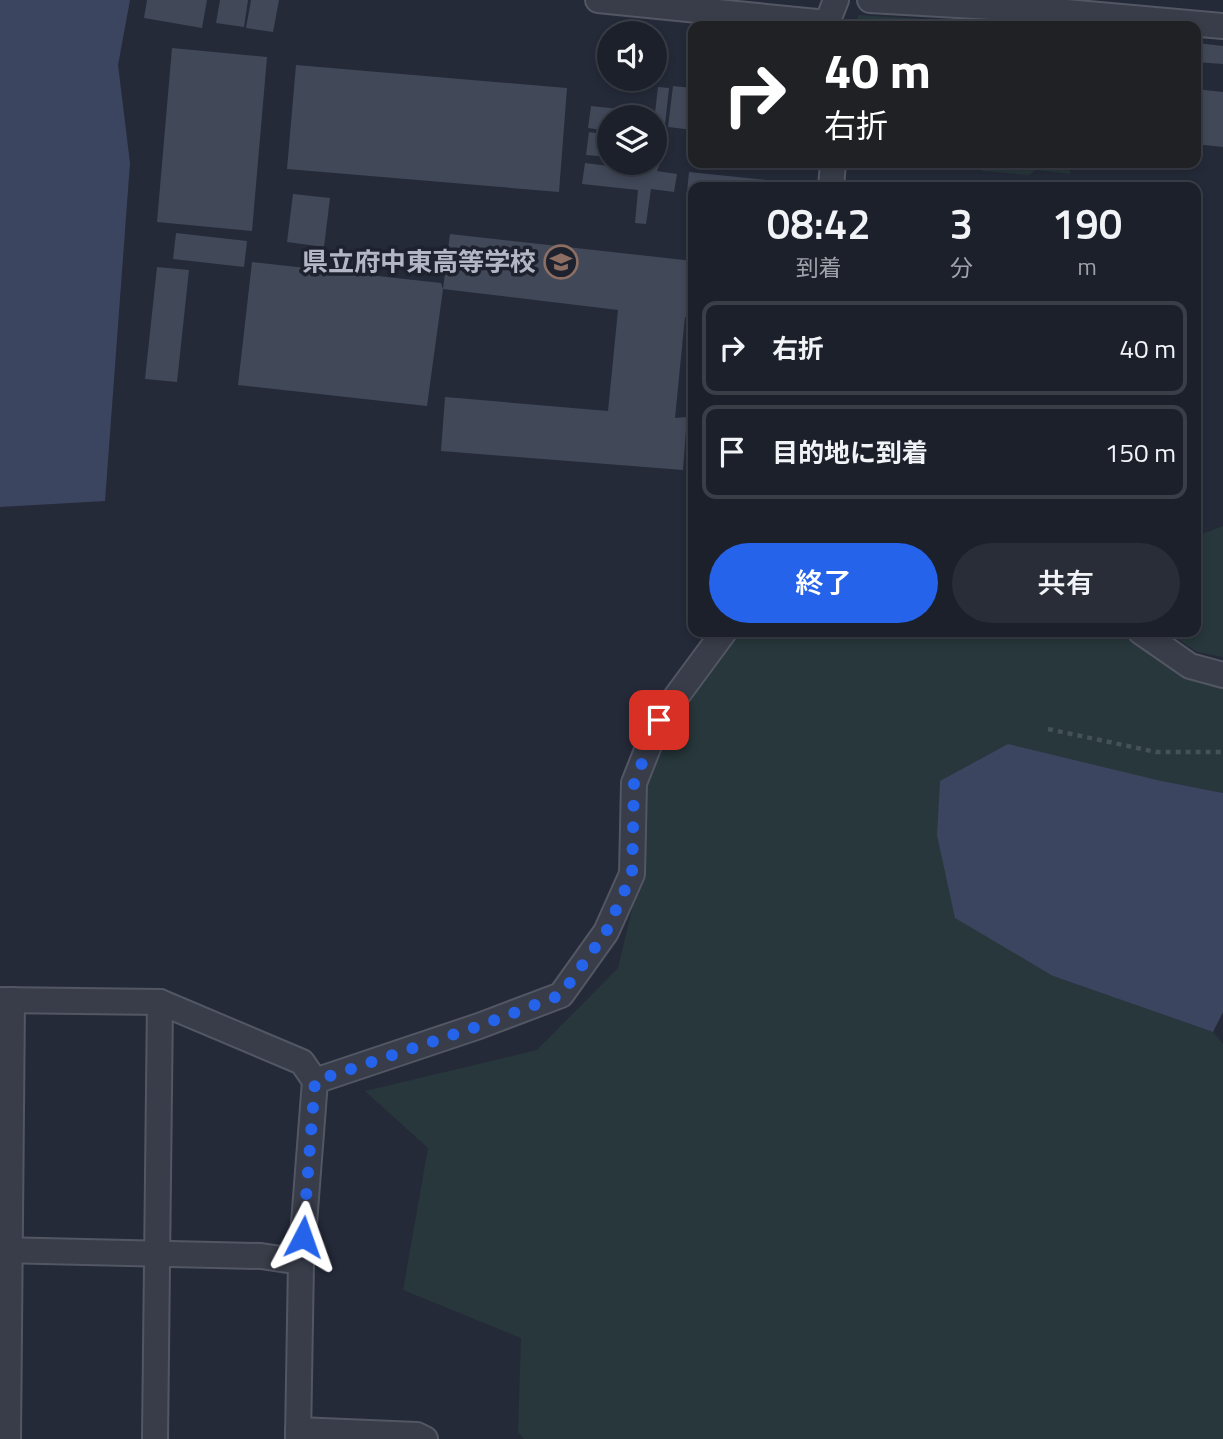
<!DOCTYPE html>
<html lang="ja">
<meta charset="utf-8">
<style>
:root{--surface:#1c202b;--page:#292d37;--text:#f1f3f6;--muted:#a0a3a9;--line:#3a3e47;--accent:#2563eb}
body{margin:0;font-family:"Titillium Web","Noto Sans JP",sans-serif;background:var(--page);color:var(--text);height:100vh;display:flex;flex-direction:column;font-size:26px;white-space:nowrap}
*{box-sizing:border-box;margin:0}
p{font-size:23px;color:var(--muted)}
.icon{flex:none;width:38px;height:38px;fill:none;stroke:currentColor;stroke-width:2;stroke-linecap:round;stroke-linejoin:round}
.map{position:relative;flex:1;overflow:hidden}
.panel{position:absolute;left:688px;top:182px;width:513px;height:455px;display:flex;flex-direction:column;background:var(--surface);border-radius:14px;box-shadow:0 4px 10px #0003,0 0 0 2px var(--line)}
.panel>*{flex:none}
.banner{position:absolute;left:688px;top:21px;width:513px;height:147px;border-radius:14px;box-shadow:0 4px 10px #0003,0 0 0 2px var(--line);background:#202124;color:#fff;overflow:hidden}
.controls{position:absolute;left:597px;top:21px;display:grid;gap:14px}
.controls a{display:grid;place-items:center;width:70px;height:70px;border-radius:50%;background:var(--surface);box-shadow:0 4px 10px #0003,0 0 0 2px var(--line);font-size:35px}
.pin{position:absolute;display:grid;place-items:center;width:60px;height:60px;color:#fff;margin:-30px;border-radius:14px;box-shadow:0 4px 10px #0006}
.me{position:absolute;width:77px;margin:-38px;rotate:4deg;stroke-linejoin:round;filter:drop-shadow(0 0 5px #0008)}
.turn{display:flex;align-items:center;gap:24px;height:147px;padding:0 21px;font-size:32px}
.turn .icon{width:91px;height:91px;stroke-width:2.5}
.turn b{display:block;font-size:49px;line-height:60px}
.eta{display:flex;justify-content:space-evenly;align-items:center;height:119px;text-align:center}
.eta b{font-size:42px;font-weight:600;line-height:49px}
.cta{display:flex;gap:14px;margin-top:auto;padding:14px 21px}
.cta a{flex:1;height:80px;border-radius:42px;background:var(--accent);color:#fff;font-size:28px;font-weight:600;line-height:80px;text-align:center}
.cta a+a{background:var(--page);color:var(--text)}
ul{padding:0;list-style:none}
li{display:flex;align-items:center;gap:21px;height:94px;margin:0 14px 10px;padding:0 7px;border:4px solid var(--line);border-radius:14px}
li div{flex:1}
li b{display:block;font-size:26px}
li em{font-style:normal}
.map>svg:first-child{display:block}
</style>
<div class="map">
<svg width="1223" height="1439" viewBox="0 0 1223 1439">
<rect width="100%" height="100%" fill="#252a39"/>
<!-- green -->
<g fill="#27373b">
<polygon points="858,15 976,22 976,26 857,26"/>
<polygon points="981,163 1070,163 1070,174 1036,170 1029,175 981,171"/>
<polygon points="1223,526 1223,657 1197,652 1168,632 1195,632 1195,537"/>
<polygon points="733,632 1122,632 1190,680 1223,687 1223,793 1157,780 1053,976 1213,1032 1223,1044 1223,1439 524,1439 518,1432 521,1338 403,1290 428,1148 365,1091 537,1050 618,968 634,901 645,788 657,746 678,718"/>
</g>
<!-- water -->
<g fill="#3c4560">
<polygon points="0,0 130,0 118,65 130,163 105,501 0,507"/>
<polygon points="1008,744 1157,780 1223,793 1223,1012 1213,1032 1053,976 955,918 937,835 940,781"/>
</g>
<!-- building -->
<g fill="#414858">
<polygon points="147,0 207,0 202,28 144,18"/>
<polygon points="220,0 248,0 244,27 216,23"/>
<polygon points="251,0 279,0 273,32 246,28"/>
<polygon points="976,22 1002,24 1002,26 976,26"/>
<polygon points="1197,43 1223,46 1223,64 1195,62"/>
<polygon points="172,48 267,57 252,231 157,222"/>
<polygon points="296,65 567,88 559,192 287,169"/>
<polygon points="673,86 693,88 693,130 668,127"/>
<polygon points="658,87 669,88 661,161 657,171 677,174 674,192 651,189 646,224 635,223 638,190 582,184 585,163 641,170 648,163 654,163 654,117 609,117 609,131 588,128 591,106 655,113"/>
<polygon points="1195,89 1223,92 1223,147 1195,144"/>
<polygon points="589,132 609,135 609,157 586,155"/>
<polygon points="689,172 786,182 785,187 693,187 693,193 687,192"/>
<polygon points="293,194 330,198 324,247 287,242"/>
<polygon points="176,233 247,241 244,267 173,259"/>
<polygon points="450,234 693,261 693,317 685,317 675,418 687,417 683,470 441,451 445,397 608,411 618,310 443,289 427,406 238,385 252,262 441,283 443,289"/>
<polygon points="157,267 189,270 177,382 145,379"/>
</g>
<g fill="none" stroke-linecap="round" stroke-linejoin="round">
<defs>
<g id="minor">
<polyline points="598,0 827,23 836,0"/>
<polyline points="870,0 1044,10 1223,26"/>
<polyline points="831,187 833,163"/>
<polyline points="1141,632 1190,666 1223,675"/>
<polyline points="0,1000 160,1002 302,1062 315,1081 301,1262 298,1439"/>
<polyline points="315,1081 479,1026 561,995 606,932 632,874 634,783 659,720 724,632"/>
<polyline points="0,1250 261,1256 301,1262"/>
<polyline points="298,1430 417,1435 425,1439"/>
<polyline points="8,1439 12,1000"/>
<polyline points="155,1439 160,1002"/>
</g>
</defs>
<!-- minor casing -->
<use href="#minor" stroke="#535764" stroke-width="28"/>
<!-- path -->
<polyline stroke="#445257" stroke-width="4.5" stroke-dasharray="5 5" stroke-linecap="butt" points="1048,729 1156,752 1223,752"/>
<!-- minor -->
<use href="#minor" stroke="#383d49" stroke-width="24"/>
</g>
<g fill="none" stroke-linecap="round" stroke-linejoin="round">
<!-- route -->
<polyline stroke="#2563eb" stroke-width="12" stroke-dasharray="0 21.6" points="303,1237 315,1081 479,1026 561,995 606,932 632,874 634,783 659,720"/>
</g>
<!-- icons -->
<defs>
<symbol id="school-ring" viewBox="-11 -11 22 22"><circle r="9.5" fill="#1d222e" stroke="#8d6e63" stroke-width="1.5"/><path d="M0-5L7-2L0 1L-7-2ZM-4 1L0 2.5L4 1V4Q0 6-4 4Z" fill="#8d6e63"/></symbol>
</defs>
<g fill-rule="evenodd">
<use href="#school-ring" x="542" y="243" width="38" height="38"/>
</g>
<g text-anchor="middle" stroke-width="7" stroke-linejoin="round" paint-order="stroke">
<!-- poi labels -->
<g font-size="26" font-weight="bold" fill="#b3b7c5" stroke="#1d222e" text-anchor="end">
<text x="536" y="271">県立府中東高等学校</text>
</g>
</g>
</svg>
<div class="controls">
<a><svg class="icon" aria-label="sound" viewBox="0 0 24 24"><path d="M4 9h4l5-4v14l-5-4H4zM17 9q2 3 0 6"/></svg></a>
<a><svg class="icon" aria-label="layers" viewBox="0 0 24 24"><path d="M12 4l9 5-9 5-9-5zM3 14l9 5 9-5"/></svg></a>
</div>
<div class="pin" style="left:659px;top:720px;background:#d93025"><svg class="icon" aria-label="arrive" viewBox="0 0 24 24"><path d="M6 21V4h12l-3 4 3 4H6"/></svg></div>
<svg class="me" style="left:303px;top:1237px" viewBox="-20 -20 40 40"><path d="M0-17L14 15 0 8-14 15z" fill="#2563eb" stroke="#fff" stroke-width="4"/></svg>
<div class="banner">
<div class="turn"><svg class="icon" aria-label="right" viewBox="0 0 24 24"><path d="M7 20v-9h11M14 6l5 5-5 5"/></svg><div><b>40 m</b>右折</div></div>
</div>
<section class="panel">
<div class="eta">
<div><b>08:42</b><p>到着</p></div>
<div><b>3</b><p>分</p></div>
<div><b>190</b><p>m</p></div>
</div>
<ul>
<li><svg class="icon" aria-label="right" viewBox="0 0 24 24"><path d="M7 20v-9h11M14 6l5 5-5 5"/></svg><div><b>右折</b></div><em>40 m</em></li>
<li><svg class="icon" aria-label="arrive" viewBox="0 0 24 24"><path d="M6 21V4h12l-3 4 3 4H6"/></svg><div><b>目的地に到着</b></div><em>150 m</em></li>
</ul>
<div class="cta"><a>終了</a><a>共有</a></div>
</section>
</div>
